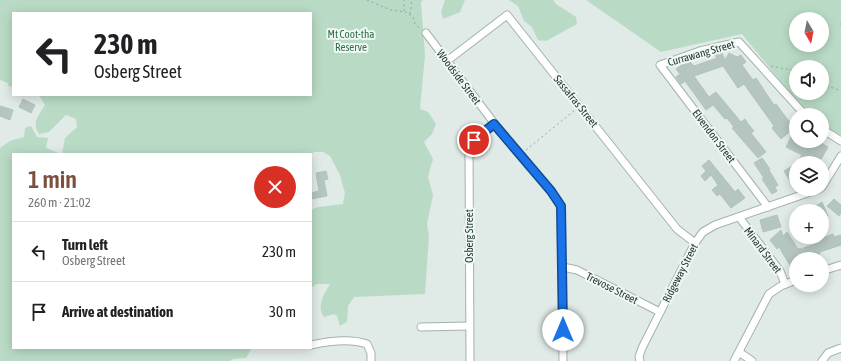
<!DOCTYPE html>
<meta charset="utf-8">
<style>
:root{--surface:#fff;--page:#f2f2f2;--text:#202124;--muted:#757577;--line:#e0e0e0;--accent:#7c503d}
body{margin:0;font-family:"Asap Condensed",sans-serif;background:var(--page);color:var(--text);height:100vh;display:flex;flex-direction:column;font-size:15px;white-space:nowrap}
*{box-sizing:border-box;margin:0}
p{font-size:13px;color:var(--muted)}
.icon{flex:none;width:22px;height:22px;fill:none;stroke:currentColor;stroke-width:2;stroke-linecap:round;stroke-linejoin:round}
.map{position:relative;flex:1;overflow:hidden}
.sheet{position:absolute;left:12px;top:153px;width:300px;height:196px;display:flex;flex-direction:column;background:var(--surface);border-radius:0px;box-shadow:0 2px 10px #0003}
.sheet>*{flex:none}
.guide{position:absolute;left:12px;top:12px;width:300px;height:84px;border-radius:0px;box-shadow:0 2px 10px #0003;background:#fff;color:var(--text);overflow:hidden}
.needle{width:26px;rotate:170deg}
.tools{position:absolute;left:789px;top:12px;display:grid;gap:8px}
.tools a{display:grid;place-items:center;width:40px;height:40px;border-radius:50%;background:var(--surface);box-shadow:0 2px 10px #0003;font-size:20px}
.pin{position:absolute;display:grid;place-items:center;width:34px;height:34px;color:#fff;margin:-17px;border:2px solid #fff;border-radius:50%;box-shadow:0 1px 4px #0007}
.me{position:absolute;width:44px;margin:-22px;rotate:0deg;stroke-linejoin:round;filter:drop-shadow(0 0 3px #0008)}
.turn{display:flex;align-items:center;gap:14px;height:84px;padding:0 16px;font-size:18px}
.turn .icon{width:52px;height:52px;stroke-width:2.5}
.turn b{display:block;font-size:28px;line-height:34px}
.round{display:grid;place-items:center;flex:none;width:42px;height:42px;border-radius:21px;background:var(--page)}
.summary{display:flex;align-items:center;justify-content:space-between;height:68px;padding:0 16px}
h1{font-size:24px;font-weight:600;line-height:30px;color:var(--accent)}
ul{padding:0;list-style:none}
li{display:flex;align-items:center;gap:12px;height:60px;padding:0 16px;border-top:1px solid var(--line)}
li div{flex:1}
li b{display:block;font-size:15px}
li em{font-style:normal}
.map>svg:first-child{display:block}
</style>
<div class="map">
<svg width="841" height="361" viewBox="0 0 841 361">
<rect width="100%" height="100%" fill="#e0eae6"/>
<!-- green -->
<g fill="#b9dbc5" fill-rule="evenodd">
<path d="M0 0H423L421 2 425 55 420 109 428 112 436 124 432 134 424 142 433 159 428 177 433 195 427 224 429 236 425 294 354 297 348 306 347 322 340 326 337 316 334 314 324 317C316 306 324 294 330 284H316L311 288V210L318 207 343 204 345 193 340 175 330 156 323 152H314L311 155V154H62L65 138 77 127 76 119 66 115 49 132 39 134C31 123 39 115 45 105L39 95H311V13H13V86L9 87 8 83 0 80Z"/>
<polygon points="445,0 465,0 460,12 443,19 441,12"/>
<polygon points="509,0 553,0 556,4 576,17 577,24 546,41 538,40 532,27 524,21 518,6"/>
<path d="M586 0H841V137L822 126V115H808L742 34 661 52ZM796 19H822V45H796ZM796 67H822V93H796Z"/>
<polygon points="31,126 37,137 48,138 46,148 61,154 13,154 13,348 252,348 246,358 233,359 230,361 0,361 0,148 10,141 24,137 25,128"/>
</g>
<!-- building -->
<g fill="#b5c5bf" stroke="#b2c3be">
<polygon points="721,51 725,60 729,53 737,57 741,55 746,62 742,65 753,80 756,78 774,105 776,104 794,128 781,139 772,128 774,126 744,84 738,88 723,66 694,76 709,97 716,92 741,122 745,119 748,124 754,131 751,133 766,152 758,158 732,128 734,127 727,118 725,119 713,105 706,110 685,81 681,84 676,77 680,74 676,69 688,60 694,66 717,58 713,53"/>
<polygon points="23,99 35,105 31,113 19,107"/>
<polygon points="0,106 13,110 10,120 0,116"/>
<polygon points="796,127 796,141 818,141 828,147 819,163 797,163 802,155 786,147"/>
<polygon points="762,158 770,169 769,170 778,185 775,187 777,191 772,194 762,179 764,178 754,163"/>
<polygon points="709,160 735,192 738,189 745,198 731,208 720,194 717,196 712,190 718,185 711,175 705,181 701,176 706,171 702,166"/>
<polygon points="796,164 796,182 792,184 784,171"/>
<polygon points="326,171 328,179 324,180 327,196 311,199 311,193 319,191 316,173"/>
<polygon points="834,199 841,205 841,213 839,216 827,206"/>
<polygon points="822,202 828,216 822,219 822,211 815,211 814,207"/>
<polygon points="777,215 781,227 763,232 760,220"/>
<polygon points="781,230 783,236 787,232 798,249 801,248 805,252 803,248 821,242 820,239 833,234 834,237 841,235 841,245 820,252 820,254 804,259 796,259 796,264 791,267 779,247 777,249 770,240"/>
</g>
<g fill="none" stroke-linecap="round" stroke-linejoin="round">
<defs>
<g id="street">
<polyline points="426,33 494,123 551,191 561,206 563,361"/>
<polyline points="447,61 507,15 677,229 695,243"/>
<polyline points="822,129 841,141"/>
<polyline points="822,187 841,156"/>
<polyline points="768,207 660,65 700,51 739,42 805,115"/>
<polyline points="739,217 780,271 785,284"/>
<polyline points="563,267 577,270 660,312"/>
<polyline points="822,271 841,265"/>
<polyline points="421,327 469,326"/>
<path d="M311 345C329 341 350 338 367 344L371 353V361"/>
<polyline points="739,352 752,361"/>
<polyline points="470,361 469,145 494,123"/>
<polyline points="640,361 639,357 642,348 695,243 703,232 715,225 819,189"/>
<polyline points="734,361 769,294 781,286 796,280"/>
<polyline points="822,361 828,353 841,348"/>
</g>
</defs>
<!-- street casing -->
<use href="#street" stroke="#a3b2ad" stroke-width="9"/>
<!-- path -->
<g stroke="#81ada2" stroke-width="1" stroke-dasharray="2 3" stroke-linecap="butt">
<polyline points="367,0 391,10 406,12 413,17 415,24 421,29"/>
<polyline points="404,11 404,0"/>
<polyline points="410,14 412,0"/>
<polyline points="841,23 841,26"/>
<polyline points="771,66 796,71"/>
<polyline points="822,84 841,91"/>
<polyline points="526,150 575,110"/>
</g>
<!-- street -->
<use href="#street" stroke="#fff" stroke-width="7"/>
</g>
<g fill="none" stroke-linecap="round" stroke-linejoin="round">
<defs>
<polyline id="route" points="474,140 494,124 551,191 561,206 563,330"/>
</defs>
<!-- route casing -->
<use href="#route" stroke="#114b97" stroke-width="10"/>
<!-- route -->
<use href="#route" stroke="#1a73e8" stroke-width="7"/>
</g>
<g text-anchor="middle" stroke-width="4" stroke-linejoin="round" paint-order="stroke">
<!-- park labels -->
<g font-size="11" fill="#2d6f4b" stroke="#f0f7f4">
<text x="351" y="38">Mt Coot-tha<tspan x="351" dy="13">Reserve</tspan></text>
</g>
<!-- street labels -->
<g font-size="11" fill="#213a35" stroke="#f0f7f4">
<text transform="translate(701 53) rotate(-16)" y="4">Currawang Street</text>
<text transform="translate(459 77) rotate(53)" y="4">Woodside Street</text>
<text transform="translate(576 101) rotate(51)" y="4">Sassafras Street</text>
<text transform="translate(714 136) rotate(53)" y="4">Elvendon Street</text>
<text transform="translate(469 236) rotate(-90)" y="4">Osberg Street</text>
<text transform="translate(763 250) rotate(53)" y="4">Minard Street</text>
<text transform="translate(680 273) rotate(-63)" y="4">Ridgeway Street</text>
<text transform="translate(612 288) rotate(27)" y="4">Trevose Street</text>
</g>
</g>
</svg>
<div class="tools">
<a><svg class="needle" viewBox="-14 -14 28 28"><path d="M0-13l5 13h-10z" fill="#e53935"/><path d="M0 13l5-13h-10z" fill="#757577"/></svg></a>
<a><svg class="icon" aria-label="sound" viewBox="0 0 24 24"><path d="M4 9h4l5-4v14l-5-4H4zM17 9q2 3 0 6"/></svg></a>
<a><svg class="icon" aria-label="search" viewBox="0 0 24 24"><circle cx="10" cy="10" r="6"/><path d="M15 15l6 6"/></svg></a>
<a><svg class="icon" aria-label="layers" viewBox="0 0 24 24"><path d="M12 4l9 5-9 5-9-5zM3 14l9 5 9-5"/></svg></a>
<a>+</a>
<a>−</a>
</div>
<div class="pin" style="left:474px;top:140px;background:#d93025"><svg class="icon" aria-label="arrive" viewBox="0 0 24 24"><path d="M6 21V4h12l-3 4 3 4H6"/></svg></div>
<svg class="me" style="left:563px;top:330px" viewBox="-20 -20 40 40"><circle r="19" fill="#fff"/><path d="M0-13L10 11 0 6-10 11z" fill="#1a73e8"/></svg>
<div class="guide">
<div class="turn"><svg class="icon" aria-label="left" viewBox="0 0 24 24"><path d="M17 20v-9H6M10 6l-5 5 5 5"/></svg><div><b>230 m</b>Osberg Street</div></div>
</div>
<section class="sheet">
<div class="summary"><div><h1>1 min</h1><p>260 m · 21:02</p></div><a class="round" style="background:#d93025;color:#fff"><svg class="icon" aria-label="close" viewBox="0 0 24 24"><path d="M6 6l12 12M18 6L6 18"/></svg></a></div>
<ul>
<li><svg class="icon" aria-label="left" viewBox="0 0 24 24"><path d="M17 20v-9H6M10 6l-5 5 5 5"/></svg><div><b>Turn left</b><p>Osberg Street</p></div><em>230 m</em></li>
<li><svg class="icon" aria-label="arrive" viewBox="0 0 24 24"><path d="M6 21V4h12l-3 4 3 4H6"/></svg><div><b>Arrive at destination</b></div><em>30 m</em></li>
</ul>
</section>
</div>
